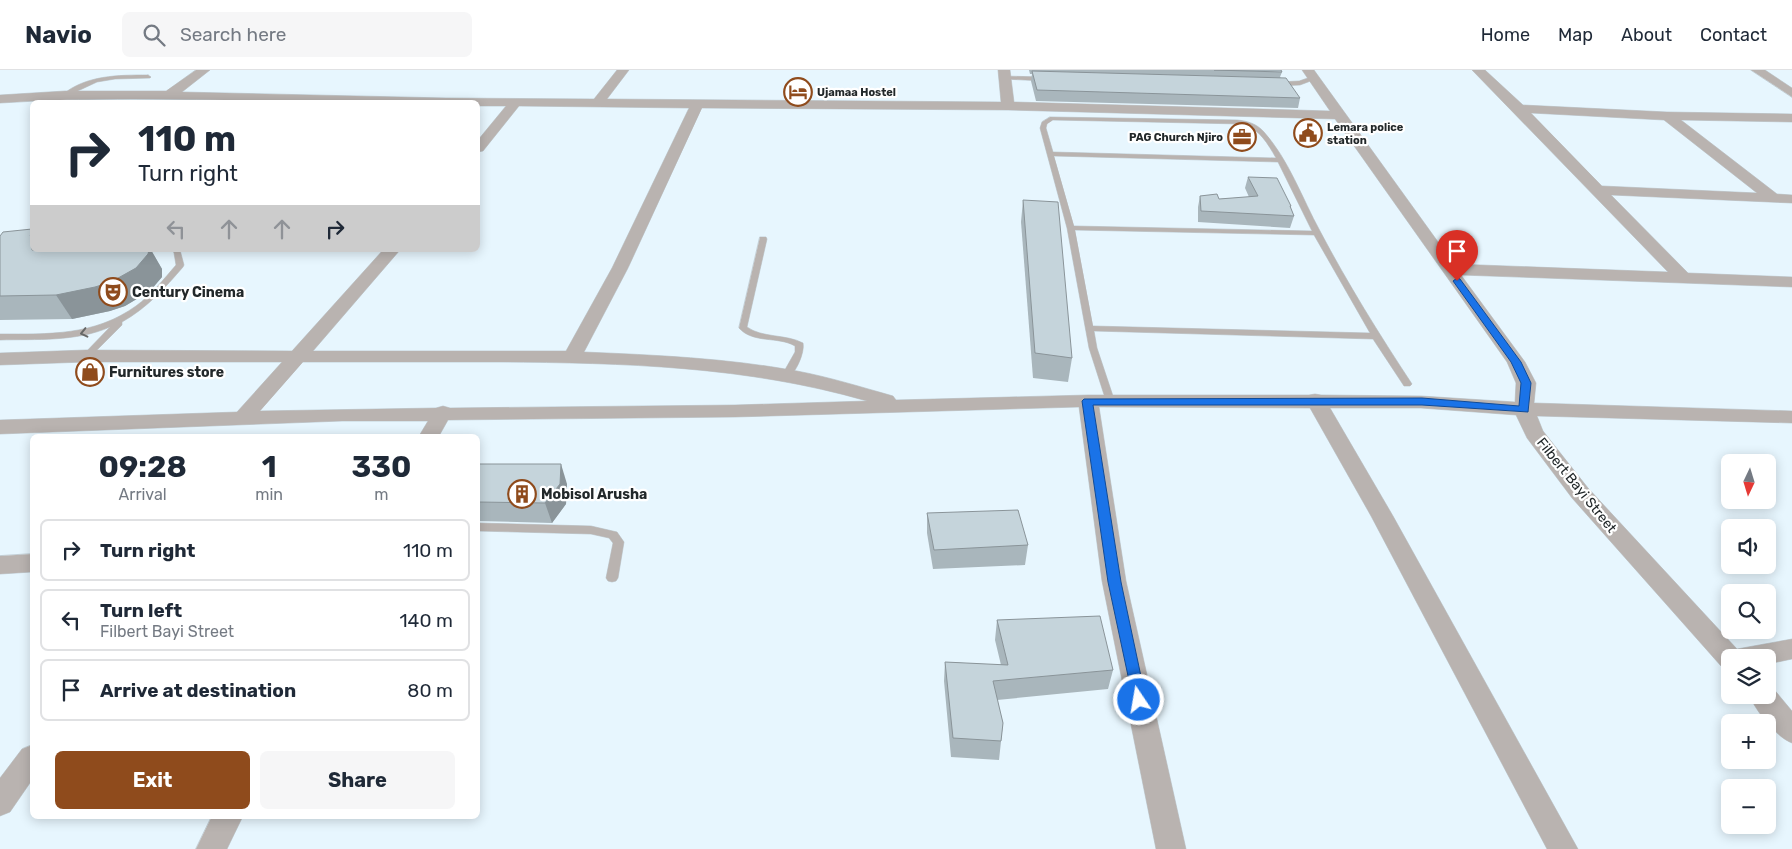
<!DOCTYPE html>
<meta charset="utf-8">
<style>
:root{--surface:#fff;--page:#f6f6f7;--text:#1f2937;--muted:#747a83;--line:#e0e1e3;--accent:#8f4b1c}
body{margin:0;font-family:Rubik,sans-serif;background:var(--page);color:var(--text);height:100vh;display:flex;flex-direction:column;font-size:19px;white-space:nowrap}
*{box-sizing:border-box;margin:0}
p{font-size:16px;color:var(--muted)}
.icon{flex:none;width:28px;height:28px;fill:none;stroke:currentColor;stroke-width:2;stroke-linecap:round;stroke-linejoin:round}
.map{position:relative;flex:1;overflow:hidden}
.drawer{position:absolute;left:30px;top:364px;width:450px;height:385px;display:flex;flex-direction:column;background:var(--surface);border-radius:8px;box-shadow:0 2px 12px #0003}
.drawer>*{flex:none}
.banner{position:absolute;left:30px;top:30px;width:450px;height:152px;border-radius:8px;box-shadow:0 2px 12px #0003;background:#fff;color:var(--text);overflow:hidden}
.needle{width:32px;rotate:184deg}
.buttons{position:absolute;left:1721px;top:384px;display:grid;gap:10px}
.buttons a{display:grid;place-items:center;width:55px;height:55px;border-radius:8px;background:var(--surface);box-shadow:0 2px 12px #0003;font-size:25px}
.pin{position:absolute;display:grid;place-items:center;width:42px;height:42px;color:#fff;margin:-51px -21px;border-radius:50% 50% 50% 0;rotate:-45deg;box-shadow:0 0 5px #0007}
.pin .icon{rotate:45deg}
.me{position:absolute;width:55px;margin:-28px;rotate:348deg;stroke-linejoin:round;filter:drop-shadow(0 0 4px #0008)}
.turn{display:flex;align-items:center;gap:18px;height:105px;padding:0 25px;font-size:22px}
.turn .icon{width:65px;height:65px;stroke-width:2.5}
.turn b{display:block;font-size:35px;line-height:42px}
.lanes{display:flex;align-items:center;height:48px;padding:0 25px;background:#0003;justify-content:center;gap:25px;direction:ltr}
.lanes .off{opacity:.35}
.eta{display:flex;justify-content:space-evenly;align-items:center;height:85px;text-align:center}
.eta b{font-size:30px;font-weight:700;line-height:35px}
.action{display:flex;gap:10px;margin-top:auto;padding:10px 25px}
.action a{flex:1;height:58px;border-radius:8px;background:var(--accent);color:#fff;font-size:20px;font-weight:700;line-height:58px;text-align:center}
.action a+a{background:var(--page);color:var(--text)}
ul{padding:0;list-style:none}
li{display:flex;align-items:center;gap:15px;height:62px;margin:0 10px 8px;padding:0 15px;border:2px solid var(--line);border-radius:8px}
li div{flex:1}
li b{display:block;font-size:19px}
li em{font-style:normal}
header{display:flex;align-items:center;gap:30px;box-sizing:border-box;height:70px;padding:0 25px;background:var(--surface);border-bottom:1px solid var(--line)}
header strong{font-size:24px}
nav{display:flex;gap:28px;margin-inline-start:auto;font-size:18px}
.search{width:350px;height:45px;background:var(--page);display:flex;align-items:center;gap:12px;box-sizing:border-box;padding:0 18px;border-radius:8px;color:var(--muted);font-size:19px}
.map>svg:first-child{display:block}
</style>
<header>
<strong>Navio</strong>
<div class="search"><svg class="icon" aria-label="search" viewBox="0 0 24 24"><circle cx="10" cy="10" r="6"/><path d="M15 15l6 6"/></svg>Search here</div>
<nav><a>Home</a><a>Map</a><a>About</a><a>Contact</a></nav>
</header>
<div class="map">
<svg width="1792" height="779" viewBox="0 0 1792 779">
<rect width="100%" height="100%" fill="#e7f6fe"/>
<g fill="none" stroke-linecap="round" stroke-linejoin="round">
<defs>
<g id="service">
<path d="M148 5 151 7 150 8 115 9 97 12 67 26 62 25C86 5 118 5 148 5Z"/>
<polygon points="1002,6 1044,7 1047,9 1044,11 1004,9 1001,7"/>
<polygon points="1314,6 1316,7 1316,9 1300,15 1278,16 1275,14 1278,12 1299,11"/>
<path d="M1050 47 1237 50C1248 51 1257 54 1264 62 1289 90 1302 128 1320 161 1348 214 1379 264 1412 314L1410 316H1404L1373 269 1094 261 1097 278 1115 332 1113 334H1107L1089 278 1067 158 1040 58 1042 52ZM1053 50 1242 54C1259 58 1268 74 1276 88L1053 82 1046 58 1047 54ZM1054 86 1278 92 1312 161 1074 156ZM1075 160 1314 165 1370 263 1093 256Z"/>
<path d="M760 167H766L767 169 747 257C762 268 786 264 803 273 805 282 796 304 787 308L782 305 795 282V276C778 266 753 274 739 258Z"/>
<path d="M172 180H180L184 195 183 197C165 218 147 238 122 252V255L89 288 86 289 82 286 110 257C76 272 36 269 0 270V264C49 264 94 266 136 236 151 225 164 209 176 195L174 183Z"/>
<polygon points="478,453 591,456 617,462 624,472 618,508 616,511 612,512 608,511 606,508 613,473 609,468 591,464 478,461"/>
</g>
<g id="minor">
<path d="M196 0H210L182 22 446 28 594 29 617 0H629L607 29 1001 32 998 0H1010L1014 32 1330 41 1302 0H1314L1454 194 1668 202 1472 0H1485L1523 35 1667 42 1792 44V52L1681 50 1777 124 1792 125V133L1611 125 1688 203 1792 207V217L1461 205 1525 292 1536 313 1534 333 1792 341V353L1537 346 1543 361 1588 418 1737 579 1792 569V589L1768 594V588H1730V599L1721 596 1572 428 1527 368 1516 345 1421 338H1330L1393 446 1578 779H1547L1371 446 1310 338 1099 337 1126 511 1186 779H1156L1102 511 1079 337 735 347 448 350 439 366H419L428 351H342L0 364V350L237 342 282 292H86L0 295V283L86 280 292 281 383 180H400L313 281H566L612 198 689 38 519 36 483 81 478 82V70L506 36H478V32C423 32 369 33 314 32 209 30 105 26 0 33V25L65 21H166ZM702 38 1008 40 1335 49 1507 292 1516 313 1515 332 1421 326 1321 325 1315 324 1309 325H1088L896 330 893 326C861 317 829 307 797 301 726 288 655 285 584 282L628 198ZM1531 43 1664 50 1757 123 1602 116ZM303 292C368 292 434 292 500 292 624 293 746 296 867 331L735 335 450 338 443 336 436 338 260 341Z"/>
<polygon points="1751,0 1765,0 1792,18 1792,27"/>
<polygon points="32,484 32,502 0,504 0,486"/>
<path d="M1768 616 1772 617 1792 641V673C1776 667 1756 641 1749 625H1768Z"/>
<polygon points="32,675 32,710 10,742 0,746 0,708 22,679"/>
<polygon points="212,746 243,746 227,779 196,779"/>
</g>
</defs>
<!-- service casing -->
<use href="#service" stroke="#c4d1d8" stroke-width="1"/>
<!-- minor casing -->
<use href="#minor" stroke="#c4d1d8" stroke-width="1"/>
<!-- service -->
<use href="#service" fill="#b9b3b0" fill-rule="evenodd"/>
<!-- minor -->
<use href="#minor" fill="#b9b3b0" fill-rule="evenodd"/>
</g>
<!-- wall -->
<g fill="#a9b6bc">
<polygon points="1029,0 1281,0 1282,2 1280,7 1300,28 1298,38 1036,31 1031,11 1032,4 1030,4"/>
<polygon points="1248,107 1291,136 1291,139 1294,146 1290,158 1198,152 1198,137 1200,126 1219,129 1249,127 1245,118"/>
<polygon points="1023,130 1072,288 1068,312 1033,308 1021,152"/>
<polygon points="0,166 32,180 151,180 162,199 162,207 150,221 125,236 110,241 72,249 0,250"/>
<polygon points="478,394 567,414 566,434 552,453 478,451 478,452"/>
<polygon points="927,443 1028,475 1025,495 933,499 927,463"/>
<polygon points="997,550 1113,600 1108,619 997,630 1003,653 999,690 951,687 944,611 945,592 1001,595 995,570"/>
</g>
<!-- shaded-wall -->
<g fill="#8a9499">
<polygon points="149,180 151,180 162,199 162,207 150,221 125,236 110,241 72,249 56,225"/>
<polygon points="561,394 567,414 566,434 552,453 545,433"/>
</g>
<!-- building -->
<g fill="#c5d4db" stroke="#8a9499">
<polygon points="1214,0 1281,0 1282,2"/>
<polygon points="1032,1 1286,8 1300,28 1037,20"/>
<polygon points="1248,107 1277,108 1291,136 1290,136 1294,146 1201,141 1200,126 1217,124 1219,129 1258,126"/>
<polygon points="1023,130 1058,132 1072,288 1035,283"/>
<polygon points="32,159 32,163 30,166 32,166 32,180 149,180 148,184 136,198 111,212 95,217 56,225 0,226 0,166 3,162"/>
<polygon points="478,394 561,394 560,414 545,433 478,432"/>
<polygon points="1018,440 1028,475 934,480 927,443"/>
<polygon points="1100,546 1113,600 993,611 1003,653 1001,671 953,668 945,592 1008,595 997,550"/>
</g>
<!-- one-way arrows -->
<defs><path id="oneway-chevron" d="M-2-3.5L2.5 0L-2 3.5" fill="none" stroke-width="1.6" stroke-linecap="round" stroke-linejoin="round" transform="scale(1.25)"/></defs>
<use stroke="#666766" href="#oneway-chevron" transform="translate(84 263) rotate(167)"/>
<!-- route -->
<polygon fill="#1a73e8" stroke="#114b97" points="1457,208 1460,209 1521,292 1531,313 1528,342 1422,335 1093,335 1121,512 1146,630 1144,634 1139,636 1134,634 1108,512 1082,331 1084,329 1422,328 1519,336 1521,313 1511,292 1453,211"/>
<!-- icons -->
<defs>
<symbol id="hotel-ring" viewBox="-11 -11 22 22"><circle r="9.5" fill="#fff" stroke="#8f4b1c" stroke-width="1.5"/><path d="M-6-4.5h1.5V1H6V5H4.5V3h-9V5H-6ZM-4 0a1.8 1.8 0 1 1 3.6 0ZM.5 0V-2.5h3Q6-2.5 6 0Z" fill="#8f4b1c"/></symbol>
<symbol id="civic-ring" viewBox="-11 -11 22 22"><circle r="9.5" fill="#fff" stroke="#8f4b1c" stroke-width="1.5"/><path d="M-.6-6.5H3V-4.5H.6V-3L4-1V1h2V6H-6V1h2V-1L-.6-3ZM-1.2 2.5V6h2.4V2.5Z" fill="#8f4b1c"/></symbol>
<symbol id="office-ring" viewBox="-11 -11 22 22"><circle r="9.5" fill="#fff" stroke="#8f4b1c" stroke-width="1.5"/><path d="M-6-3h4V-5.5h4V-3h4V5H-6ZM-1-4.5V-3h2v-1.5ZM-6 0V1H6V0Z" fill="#8f4b1c"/></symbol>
<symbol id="theatre-ring" viewBox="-11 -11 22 22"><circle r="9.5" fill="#fff" stroke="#8f4b1c" stroke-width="1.5"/><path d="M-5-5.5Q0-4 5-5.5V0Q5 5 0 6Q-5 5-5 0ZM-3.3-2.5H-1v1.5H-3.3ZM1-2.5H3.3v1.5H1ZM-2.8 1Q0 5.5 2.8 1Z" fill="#8f4b1c"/></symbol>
<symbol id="shop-ring" viewBox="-11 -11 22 22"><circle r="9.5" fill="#fff" stroke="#8f4b1c" stroke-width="1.5"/><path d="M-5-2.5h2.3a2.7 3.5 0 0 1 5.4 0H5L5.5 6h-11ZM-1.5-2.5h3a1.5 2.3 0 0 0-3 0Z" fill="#8f4b1c"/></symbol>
<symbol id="building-ring" viewBox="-11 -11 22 22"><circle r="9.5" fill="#fff" stroke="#8f4b1c" stroke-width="1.5"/><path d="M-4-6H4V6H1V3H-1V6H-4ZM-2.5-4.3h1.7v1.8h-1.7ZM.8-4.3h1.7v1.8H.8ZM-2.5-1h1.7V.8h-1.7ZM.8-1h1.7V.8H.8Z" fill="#8f4b1c"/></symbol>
</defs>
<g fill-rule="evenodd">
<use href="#hotel-ring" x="782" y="6" width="32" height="32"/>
<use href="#civic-ring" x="1292" y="47" width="32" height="32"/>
<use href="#office-ring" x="1226" y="51" width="32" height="32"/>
<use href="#theatre-ring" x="97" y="206" width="32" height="32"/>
<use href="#shop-ring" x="74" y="286" width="32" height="32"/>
<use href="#building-ring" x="506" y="408" width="32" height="32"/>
</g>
<g text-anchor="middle" stroke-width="4.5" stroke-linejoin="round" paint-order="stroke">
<!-- far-poi labels -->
<g font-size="11" font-weight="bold" fill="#22282a" stroke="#fff" text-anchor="start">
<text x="817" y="26">Ujamaa Hostel</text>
<text x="1327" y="61">Lemara police<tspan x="1327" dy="13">station</tspan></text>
<text x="1223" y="71" text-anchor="end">PAG Church Njiro</text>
</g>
<!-- poi labels -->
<g font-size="14" font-weight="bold" fill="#22282a" stroke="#fff" text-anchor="start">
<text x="132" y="227">Century Cinema</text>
<text x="109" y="307">Furnitures store</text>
<text x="541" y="429">Mobisol Arusha</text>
</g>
<!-- street labels -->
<g font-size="14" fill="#22282a" stroke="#fff">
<text transform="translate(1577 415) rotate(51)" y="5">Filbert Bayi Street</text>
</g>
</g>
</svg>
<div class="buttons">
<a><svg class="needle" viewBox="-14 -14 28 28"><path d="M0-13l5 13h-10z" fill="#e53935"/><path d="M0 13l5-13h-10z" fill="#747a83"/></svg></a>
<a><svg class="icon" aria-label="sound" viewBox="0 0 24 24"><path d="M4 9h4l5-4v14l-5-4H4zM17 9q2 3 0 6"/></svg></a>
<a><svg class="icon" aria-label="search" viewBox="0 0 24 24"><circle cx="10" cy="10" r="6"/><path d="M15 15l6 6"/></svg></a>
<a><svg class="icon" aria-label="layers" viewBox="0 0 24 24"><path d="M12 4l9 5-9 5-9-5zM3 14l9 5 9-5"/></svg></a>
<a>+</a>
<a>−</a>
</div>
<div class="pin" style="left:1457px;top:211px;background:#d93025"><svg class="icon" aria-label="arrive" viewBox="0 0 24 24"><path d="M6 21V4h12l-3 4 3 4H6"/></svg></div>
<svg class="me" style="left:1139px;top:630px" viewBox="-20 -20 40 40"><circle r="17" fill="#1a73e8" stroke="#fff" stroke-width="3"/><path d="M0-11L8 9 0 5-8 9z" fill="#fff"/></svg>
<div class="banner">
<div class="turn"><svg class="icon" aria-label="right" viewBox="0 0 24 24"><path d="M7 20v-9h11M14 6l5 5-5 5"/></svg><div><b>110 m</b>Turn right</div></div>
<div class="lanes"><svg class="icon off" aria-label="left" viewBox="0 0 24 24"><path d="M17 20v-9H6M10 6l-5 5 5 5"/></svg><svg class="icon off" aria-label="ahead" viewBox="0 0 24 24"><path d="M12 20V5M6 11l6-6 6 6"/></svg><svg class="icon off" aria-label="ahead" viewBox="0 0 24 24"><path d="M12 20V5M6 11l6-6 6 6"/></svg><svg class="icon" aria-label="right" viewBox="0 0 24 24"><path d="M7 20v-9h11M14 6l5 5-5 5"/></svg></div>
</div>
<section class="drawer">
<div class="eta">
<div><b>09:28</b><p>Arrival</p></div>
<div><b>1</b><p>min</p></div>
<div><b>330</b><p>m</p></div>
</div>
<ul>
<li><svg class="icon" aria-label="right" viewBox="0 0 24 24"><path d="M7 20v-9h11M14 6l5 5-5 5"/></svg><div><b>Turn right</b></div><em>110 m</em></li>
<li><svg class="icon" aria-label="left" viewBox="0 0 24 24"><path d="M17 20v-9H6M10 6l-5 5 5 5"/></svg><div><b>Turn left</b><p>Filbert Bayi Street</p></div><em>140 m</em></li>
<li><svg class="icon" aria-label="arrive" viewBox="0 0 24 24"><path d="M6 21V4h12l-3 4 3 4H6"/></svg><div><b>Arrive at destination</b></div><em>80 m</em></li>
</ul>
<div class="action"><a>Exit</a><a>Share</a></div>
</section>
</div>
